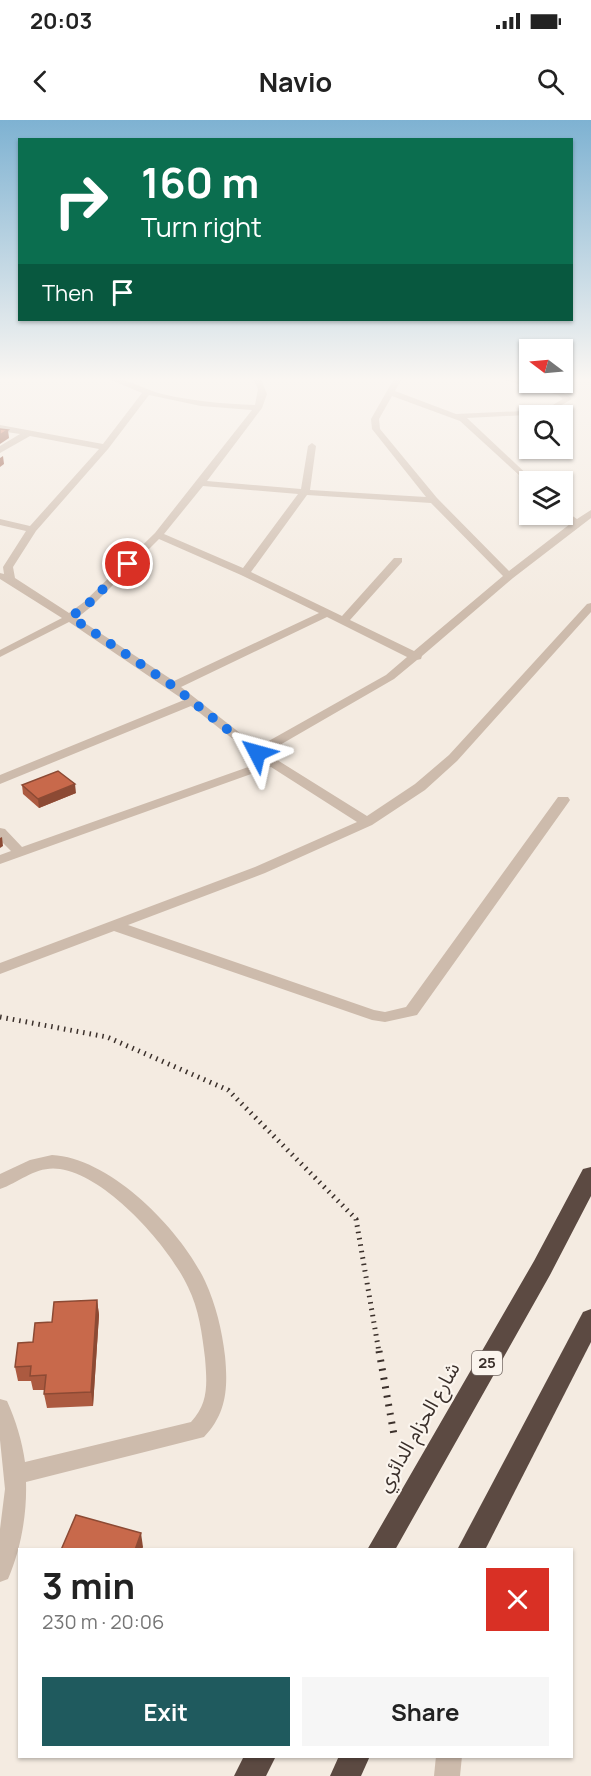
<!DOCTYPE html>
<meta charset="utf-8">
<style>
:root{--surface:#fff;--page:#f6f6f6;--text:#222;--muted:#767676;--accent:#1f5a5e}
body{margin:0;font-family:Manrope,"Noto Sans Arabic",sans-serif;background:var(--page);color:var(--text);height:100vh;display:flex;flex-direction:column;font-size:22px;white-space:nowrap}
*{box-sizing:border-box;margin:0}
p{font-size:20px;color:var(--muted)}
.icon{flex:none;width:33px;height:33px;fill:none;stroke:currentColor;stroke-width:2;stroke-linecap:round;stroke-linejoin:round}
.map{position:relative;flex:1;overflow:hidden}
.side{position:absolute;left:18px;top:1428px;width:555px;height:210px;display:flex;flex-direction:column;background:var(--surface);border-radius:0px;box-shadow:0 2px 4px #0004}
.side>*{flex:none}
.top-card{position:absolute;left:18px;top:18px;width:555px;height:183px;border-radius:0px;box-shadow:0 2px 4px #0004;background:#0b6e4f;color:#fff;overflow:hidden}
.needle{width:39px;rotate:286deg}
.tools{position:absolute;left:519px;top:219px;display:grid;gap:12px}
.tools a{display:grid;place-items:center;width:54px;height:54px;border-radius:0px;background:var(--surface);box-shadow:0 2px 4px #0004;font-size:30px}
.pin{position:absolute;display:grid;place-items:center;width:51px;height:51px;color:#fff;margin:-26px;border:3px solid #fff;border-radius:50%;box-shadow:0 2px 6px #0007}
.me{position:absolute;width:66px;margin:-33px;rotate:309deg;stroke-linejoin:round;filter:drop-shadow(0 0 4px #0008)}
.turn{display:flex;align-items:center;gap:21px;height:126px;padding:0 24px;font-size:27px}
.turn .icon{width:78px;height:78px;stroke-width:2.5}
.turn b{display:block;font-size:42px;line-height:51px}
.then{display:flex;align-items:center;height:57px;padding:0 24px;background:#0003;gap:12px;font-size:22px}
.round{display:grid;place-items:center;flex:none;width:63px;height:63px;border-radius:0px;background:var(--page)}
.summary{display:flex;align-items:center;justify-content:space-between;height:102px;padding:0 24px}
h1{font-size:36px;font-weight:700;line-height:45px}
.primary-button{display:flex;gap:12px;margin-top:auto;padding:12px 24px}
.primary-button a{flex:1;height:69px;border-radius:0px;background:var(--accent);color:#fff;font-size:24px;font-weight:700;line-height:69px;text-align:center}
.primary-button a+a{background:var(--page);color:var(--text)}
.status{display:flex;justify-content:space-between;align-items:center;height:42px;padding:0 30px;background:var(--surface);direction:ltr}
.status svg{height:16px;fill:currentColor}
header{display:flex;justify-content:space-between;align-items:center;height:78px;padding:0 24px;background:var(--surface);font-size:27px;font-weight:700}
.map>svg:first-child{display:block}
</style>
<div class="status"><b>20:03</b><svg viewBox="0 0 49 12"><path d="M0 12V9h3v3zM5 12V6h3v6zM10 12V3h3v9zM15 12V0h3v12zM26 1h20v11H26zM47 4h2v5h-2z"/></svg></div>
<header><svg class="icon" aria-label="back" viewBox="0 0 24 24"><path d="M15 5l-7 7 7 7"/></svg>Navio<svg class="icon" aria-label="search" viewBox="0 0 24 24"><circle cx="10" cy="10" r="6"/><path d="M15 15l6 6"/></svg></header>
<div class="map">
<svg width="591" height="1656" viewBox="0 0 591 1656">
<rect width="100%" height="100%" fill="#f4ebe1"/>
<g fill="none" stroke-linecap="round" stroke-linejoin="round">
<!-- minor -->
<g fill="#cdbbac" fill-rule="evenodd">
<path d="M104 257C122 256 143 269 162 274 192 281 224 284 255 285L258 269 252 257H260L267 274 262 288 207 361 301 369 308 326 312 323 316 326 310 370 426 377 372 309 371 299 395 257H403L395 271 456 294 544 290 563 279 558 275 494 257C513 257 559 265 572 279L546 294 467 298 533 360 530 362V365L460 301 392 276 379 299 380 309 437 378 509 451 570 404 559 394H562V389L577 399 591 390V398L513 458 422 536 421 539 417 540 394 559 266 633 367 696 415 664 449 635 587 484 591 483V492L457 641 425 670 372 705 265 753 128 805 374 890 385 892 406 887 558 677H568L570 680 568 683 417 895 385 902 372 900 114 811 0 854V843L255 747 357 702 271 647 0 744V735L11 731 0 720V708L5 709 22 727 262 642 191 586 0 664V655L184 580 69 502 0 537V530L62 498 0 459V453L4 454 3 447 26 411 0 405V399L30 406 99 329 30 316 0 333V326L20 314 0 311V305L103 324 142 273ZM149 275 201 286 252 290 155 413 84 482 69 493 15 458 13 447 36 411 108 329ZM203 366 298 374 243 448 164 414ZM307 375 431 383 503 456 414 531 350 500 402 442V438H394L342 496 251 452ZM159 419 241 455 319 493 174 561 77 498 92 486ZM327 497 407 537 386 555 258 627 181 567Z"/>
<path d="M52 1035C111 1038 181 1110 205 1161 216 1185 222 1210 225 1236 228 1267 227 1293 204 1317L26 1362C27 1394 21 1429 8 1459L0 1462V1409L5 1369 0 1320V1279L7 1281C16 1301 22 1321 25 1342L191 1302C209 1283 207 1263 205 1238 202 1214 199 1189 188 1167 169 1126 107 1056 60 1049 37 1045 20 1062 0 1069V1054L30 1040Z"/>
<polygon points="436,1636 462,1636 460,1656 434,1656"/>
</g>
<!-- highway -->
<g fill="#5c4a42" fill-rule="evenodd">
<polygon points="591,1047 591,1076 550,1155 395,1430 367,1430 534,1141 583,1049"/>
<polygon points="591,1189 591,1222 485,1430 457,1430 583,1192"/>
<polygon points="244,1636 276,1636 266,1656 234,1656"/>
<polygon points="339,1636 370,1636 361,1656 330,1656"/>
</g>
<!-- rail-far1 -->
<polyline stroke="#3b302b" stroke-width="5" stroke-dasharray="1.5 5" stroke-linecap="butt" points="0,897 107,917 228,970 356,1099 379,1232"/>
<!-- rail -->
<polyline stroke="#3b302b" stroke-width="7" stroke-dasharray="2 7" stroke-linecap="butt" points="379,1231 394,1315"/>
</g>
<!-- wall -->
<g fill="#ac5a40">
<polygon points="22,665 76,673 39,688 23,674"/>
<polygon points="97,1180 99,1195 93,1286 47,1288 44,1274 45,1270 33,1270 31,1261 18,1261 15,1247 33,1222 52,1202"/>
</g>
<!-- shaded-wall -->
<g fill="#8c4a34">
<polygon points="8,310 9,318 0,324 0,315"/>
<polygon points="3,336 4,344 0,347 0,338"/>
<polygon points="75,664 76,673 39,688 38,679"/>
<polygon points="2,717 3,726 0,728 0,718"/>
<polygon points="97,1180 99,1195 93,1286 91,1272"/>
<polygon points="141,1413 143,1427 142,1430 135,1430"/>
</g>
<!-- building -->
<g fill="#c8694b" stroke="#8c4a34" stroke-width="1.5">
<polygon points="0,309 8,310 0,315"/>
<polygon points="58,651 75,664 38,679 22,665"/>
<polygon points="97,1180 91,1272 44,1274 46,1255 30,1256 31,1246 15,1247 18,1223 33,1222 35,1203 52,1202 54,1182"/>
<polygon points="76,1395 141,1413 135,1430 61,1430"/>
</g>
<!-- sky -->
<linearGradient id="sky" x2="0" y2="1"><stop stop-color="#7eb2d2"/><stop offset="0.53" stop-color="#faf6f2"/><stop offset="1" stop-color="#faf6f2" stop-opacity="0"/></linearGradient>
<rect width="591" height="489" fill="url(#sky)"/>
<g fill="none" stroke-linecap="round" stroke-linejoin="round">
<!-- route -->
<polyline stroke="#1a73e8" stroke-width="10" stroke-dasharray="0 18" points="128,444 88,484 71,497 173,566 257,633"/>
</g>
<g text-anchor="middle" stroke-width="4.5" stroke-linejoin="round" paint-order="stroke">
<!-- shield labels -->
<rect fill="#fbf5ee" stroke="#756b66" stroke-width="1.5" x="472" y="1231" width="30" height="24" rx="4.5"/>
<g font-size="15" font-weight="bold" fill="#3b302b">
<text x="487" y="1248">25</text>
</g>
<!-- near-street labels -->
<g font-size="20" fill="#3b302b" stroke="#fbf5ee">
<text transform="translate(418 1307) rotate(-60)" y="7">شارع الحزام الدائري</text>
</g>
</g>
</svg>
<div class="tools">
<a><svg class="needle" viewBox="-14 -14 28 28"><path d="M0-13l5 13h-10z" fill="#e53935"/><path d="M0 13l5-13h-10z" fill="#767676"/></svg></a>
<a><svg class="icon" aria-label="search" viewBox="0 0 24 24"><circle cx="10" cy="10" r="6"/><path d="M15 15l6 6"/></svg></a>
<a><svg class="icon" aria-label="layers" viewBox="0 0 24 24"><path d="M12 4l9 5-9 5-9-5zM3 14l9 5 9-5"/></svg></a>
</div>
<div class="pin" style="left:128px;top:444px;background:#d93025"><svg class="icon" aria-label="arrive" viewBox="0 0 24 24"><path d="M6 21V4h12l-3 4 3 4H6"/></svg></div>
<svg class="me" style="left:257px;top:633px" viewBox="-20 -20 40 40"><path d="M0-17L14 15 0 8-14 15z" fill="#1a73e8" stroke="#fff" stroke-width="4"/></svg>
<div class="top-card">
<div class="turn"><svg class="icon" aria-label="right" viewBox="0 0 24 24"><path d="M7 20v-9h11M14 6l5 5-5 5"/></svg><div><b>160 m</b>Turn right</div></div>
<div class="then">Then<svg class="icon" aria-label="arrive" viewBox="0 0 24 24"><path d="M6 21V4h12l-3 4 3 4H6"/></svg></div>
</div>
<section class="side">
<div class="summary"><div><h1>3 min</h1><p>230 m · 20:06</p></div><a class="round" style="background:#d93025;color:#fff"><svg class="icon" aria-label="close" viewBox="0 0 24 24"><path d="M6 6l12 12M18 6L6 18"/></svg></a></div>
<div class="primary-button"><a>Exit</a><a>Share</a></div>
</section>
</div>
